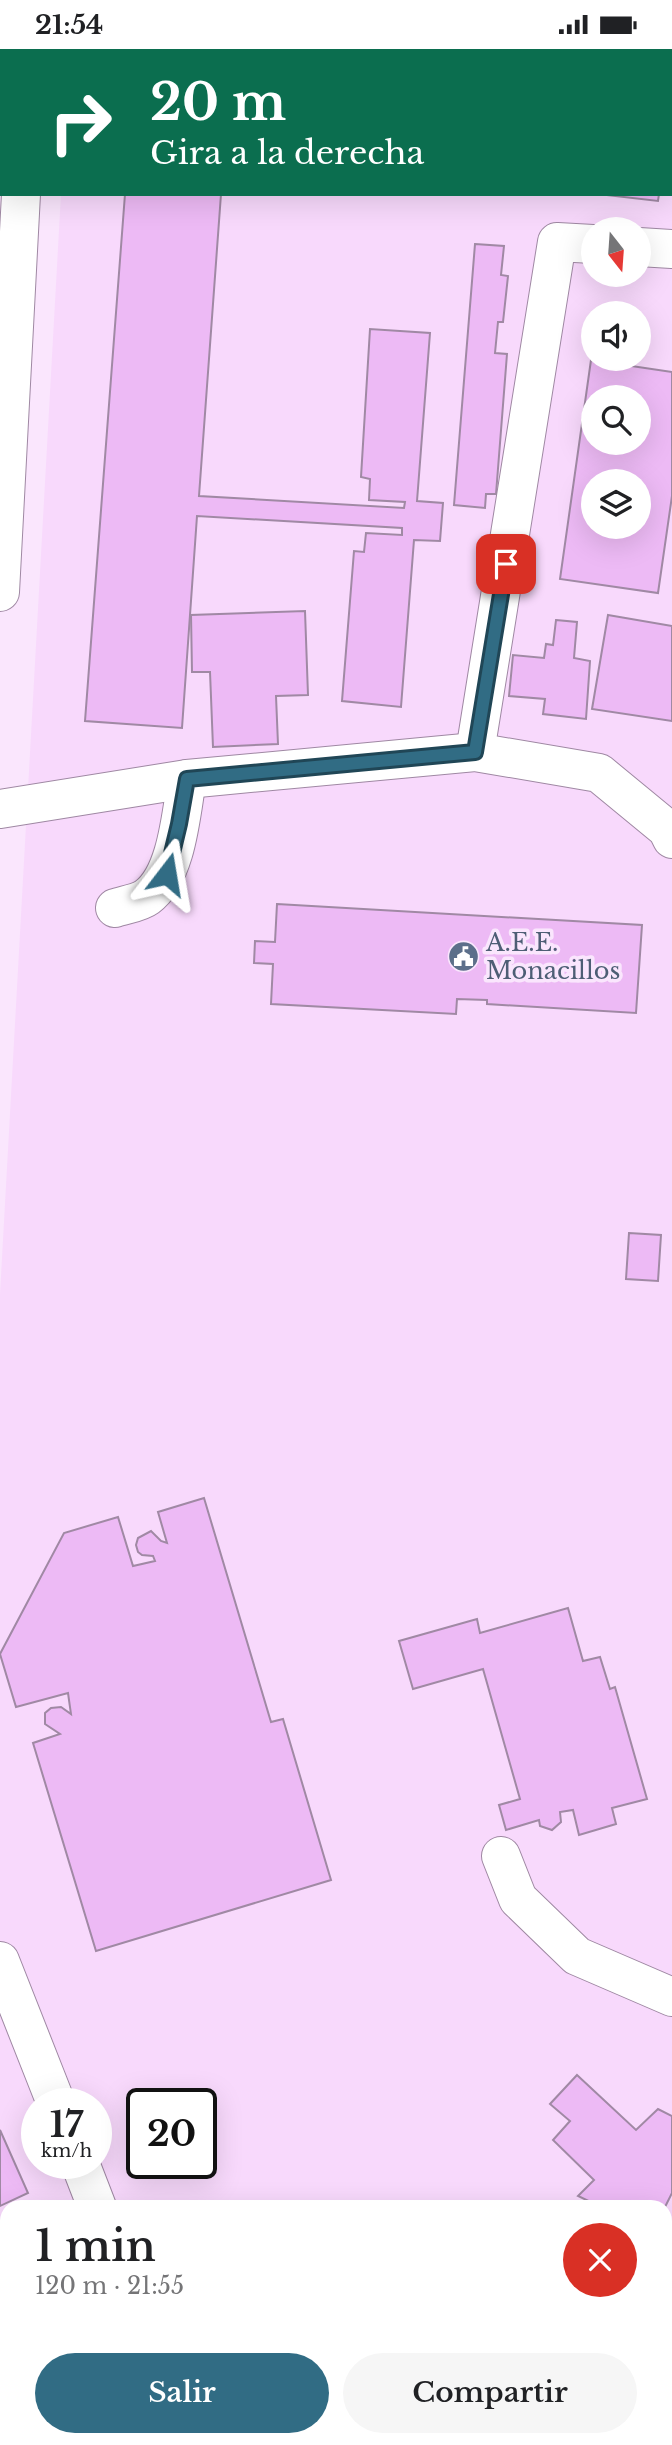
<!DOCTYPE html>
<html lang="es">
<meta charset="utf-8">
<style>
:root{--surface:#fff;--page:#f6f6f6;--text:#202124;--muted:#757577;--accent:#316c84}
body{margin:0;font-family:"Libre Baskerville",serif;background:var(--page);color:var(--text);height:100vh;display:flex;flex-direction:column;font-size:26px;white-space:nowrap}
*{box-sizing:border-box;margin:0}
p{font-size:23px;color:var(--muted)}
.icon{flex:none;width:38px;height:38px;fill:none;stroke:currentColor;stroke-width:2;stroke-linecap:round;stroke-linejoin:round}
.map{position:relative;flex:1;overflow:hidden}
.details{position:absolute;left:0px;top:2151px;width:672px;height:247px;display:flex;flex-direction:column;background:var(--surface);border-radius:21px 21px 0 0;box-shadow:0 7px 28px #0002}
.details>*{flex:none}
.guide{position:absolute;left:0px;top:0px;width:672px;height:147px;box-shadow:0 7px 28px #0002;background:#0b6e4f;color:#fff;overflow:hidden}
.needle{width:46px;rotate:163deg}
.fabs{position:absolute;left:581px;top:168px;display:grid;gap:14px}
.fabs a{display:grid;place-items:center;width:70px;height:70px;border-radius:50%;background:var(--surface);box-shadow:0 7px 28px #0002;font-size:35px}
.speed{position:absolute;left:21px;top:2039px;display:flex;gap:14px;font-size:35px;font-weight:700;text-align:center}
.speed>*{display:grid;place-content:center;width:91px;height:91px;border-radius:50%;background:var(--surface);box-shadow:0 7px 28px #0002;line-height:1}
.speed small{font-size:18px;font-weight:400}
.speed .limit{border:4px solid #111;border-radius:10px;background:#fff;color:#111}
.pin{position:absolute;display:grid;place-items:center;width:60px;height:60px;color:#fff;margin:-30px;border-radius:14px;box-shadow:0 4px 10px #0006}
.me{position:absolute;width:77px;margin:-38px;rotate:14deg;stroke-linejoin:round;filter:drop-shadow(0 0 5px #0008)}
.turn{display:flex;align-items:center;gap:24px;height:147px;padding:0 35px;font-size:32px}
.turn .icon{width:91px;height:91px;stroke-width:2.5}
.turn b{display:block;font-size:49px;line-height:60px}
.round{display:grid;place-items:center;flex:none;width:74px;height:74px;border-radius:37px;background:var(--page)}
.overview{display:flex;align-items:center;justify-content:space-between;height:119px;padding:0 35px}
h1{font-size:42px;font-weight:600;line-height:52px}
.cta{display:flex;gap:14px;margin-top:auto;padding:14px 35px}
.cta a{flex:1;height:80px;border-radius:42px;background:var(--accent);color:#fff;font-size:28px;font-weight:600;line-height:80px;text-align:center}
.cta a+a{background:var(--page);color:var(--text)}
.status{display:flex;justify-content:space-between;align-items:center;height:49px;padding:0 35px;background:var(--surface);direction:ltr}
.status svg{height:19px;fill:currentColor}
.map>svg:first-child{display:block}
</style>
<div class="status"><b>21:54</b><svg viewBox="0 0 49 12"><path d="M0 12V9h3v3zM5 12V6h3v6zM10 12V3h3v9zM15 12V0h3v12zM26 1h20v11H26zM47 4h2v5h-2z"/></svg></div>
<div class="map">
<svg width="672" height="2396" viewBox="0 0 672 2396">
<rect width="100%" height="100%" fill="#fae6fd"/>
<!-- built -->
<path fill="#f8d9fc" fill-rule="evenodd" d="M69 0H672V2396H0V1245L61 145H670V2H69ZM593 180H639V226H593ZM593 264H639V310H593ZM593 348H639V394H593ZM593 432H639V478H593ZM37 2054H96V2114H37ZM142 2054H201V2114H142ZM7 2158H665V2390H7Z"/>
<!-- building -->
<g fill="#edbaf5" stroke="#a089a4" stroke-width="2" fill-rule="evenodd">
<rect x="135" y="0" width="324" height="2"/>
<polygon points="608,0 672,0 670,53 670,2 608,2"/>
<polygon points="125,145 221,145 199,447 404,459 405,453 369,451 370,430 361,428 370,280 430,284 417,452 443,454 440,492 414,491 401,658 342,652 354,502 364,503 366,484 402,486 402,479 197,467 182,679 85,672"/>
<polygon points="598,145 659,145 658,152"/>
<polygon points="475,195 504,197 501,226 508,227 503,273 498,273 495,304 507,305 496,445 486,445 485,459 454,456"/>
<path d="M591 311 672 323V447L658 544 560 530ZM593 348H639V394H593ZM593 432H639V478H593Z"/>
<polygon points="305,562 308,646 276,647 278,695 213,698 210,623 192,623 191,566"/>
<polygon points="608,566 672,577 672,672 592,660"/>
<polygon points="556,571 577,573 574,609 590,612 586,670 543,665 545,650 509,647 513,606 544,609 546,595 553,596"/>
<polygon points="277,855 642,876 636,964 487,955 487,951 457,950 456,965 271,955 273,915 254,914 255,892 275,893"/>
<polygon points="629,1184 661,1186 658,1232 626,1230"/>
<polygon points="204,1449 271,1673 283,1670 331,1831 96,1902 33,1694 60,1685 45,1675 45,1664 51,1659 61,1658 71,1665 68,1644 16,1658 0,1605 64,1484 118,1468 133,1517 155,1512 153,1507 142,1506 138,1503 136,1496 138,1489 151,1482 161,1492 167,1494 158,1463"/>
<polygon points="568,1559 583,1612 600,1608 610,1640 615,1638 647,1750 612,1759 616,1775 579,1786 573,1761 560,1763 561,1773 552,1781 540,1777 539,1771 506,1781 499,1756 520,1750 483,1620 413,1640 399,1592 477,1570 480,1584"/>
<polygon points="577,2026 636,2081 658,2060 672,2067 672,2144 665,2158 601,2158 578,2147 594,2131 553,2091 570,2072 550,2055"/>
<polygon points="0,2081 28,2144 0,2157"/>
<polygon points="0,2261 3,2265 7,2262 7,2310 0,2316"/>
<polygon points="297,2390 511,2390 512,2396 298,2396"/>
</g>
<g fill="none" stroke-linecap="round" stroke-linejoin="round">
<defs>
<g id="minor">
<polyline points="31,2 31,0"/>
<polyline points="639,198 672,200"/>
<polyline points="0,543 21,145"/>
<polyline points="475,703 557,193 593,195"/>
<polyline points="0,760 187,730 475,703 599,724 667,780 672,790"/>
<path d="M115 859C124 856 139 854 147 848 177 826 181 765 187 730"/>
<polyline points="501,1807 518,1850 577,1907 672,1948"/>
<polyline points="0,1912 56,2054"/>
<polyline points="80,2114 97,2158"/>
<polyline points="665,2288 672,2288"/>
<polyline points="191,2390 193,2396"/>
</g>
</defs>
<!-- minor casing -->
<use href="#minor" stroke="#9f88a3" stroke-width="40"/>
<!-- minor -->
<use href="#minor" stroke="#fff" stroke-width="38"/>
</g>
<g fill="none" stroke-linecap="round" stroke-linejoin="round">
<defs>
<polyline id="route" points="167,825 179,775 187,730 475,703 506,515"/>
</defs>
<!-- route casing -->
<use href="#route" stroke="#204656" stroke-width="18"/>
<!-- route -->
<use href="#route" stroke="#316c84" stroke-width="12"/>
</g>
<!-- icons -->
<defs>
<symbol id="civic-disc" viewBox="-11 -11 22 22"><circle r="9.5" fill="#5c6f8a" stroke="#fae6fd"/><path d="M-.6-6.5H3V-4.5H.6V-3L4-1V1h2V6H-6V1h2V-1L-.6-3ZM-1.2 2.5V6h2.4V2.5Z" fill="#fff"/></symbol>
</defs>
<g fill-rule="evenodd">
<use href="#civic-disc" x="446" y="890" width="35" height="35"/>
</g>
<g text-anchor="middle" stroke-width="7" stroke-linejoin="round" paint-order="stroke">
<!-- service labels -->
<g font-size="24" fill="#4e5e75" stroke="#fae6fd" text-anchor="start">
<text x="486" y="902">A.E.E.<tspan x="486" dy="28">Monacillos</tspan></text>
</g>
</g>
</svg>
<div class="fabs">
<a><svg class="needle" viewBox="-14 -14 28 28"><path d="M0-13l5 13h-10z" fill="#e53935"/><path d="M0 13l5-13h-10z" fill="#757577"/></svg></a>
<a><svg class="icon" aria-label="sound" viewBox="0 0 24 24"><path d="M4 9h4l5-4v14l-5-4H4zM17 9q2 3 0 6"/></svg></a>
<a><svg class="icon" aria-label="search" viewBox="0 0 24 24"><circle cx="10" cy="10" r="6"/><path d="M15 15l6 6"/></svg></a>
<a><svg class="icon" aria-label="layers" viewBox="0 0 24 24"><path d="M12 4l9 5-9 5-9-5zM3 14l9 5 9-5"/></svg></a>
</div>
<div class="speed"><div>17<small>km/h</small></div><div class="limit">20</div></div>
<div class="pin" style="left:506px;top:515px;background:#d93025"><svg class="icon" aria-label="arrive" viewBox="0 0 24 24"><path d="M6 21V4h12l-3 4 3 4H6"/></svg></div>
<svg class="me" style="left:167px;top:825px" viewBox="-20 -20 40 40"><path d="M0-17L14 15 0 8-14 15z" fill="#316c84" stroke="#fff" stroke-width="4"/></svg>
<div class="guide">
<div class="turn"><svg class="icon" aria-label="right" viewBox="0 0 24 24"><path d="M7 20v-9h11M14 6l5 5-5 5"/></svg><div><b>20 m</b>Gira a la derecha</div></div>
</div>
<section class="details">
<div class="overview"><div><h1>1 min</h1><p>120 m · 21:55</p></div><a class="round" style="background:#d93025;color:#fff"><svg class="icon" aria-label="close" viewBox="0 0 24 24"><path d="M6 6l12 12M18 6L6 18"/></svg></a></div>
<div class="cta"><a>Salir</a><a>Compartir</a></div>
</section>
</div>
